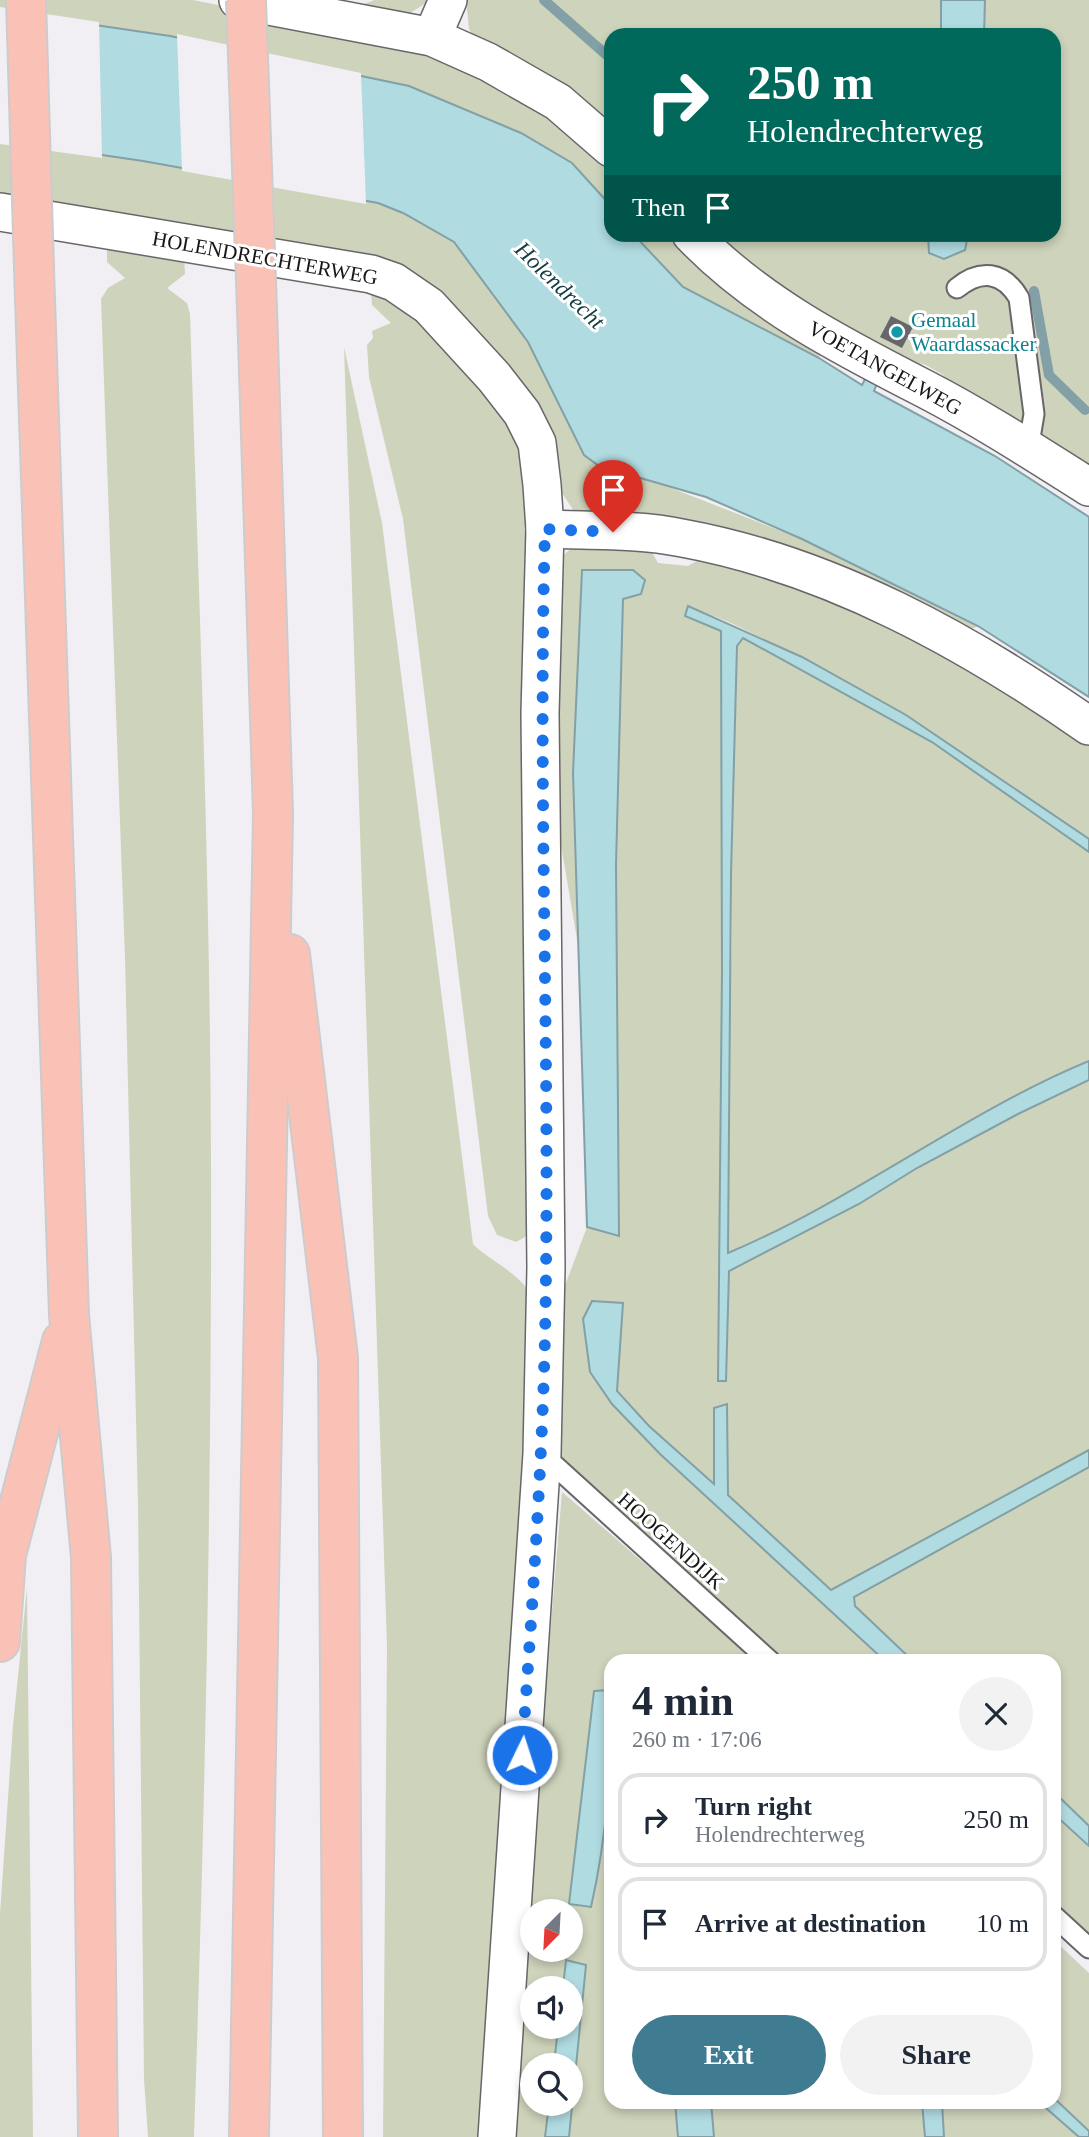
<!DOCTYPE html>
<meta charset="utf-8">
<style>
:root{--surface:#fff;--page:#f2f2f3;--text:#1f2937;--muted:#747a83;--line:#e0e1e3;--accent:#3f7c92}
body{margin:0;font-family:"Times New Roman",serif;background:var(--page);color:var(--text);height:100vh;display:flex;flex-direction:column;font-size:26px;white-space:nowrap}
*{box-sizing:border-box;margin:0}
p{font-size:23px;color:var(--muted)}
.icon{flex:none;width:38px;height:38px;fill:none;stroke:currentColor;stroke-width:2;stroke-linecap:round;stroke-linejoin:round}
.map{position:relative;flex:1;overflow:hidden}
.side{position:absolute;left:604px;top:1654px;width:457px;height:455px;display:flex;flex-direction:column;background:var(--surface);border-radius:21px;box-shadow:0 4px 10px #0003}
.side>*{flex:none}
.guide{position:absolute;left:604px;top:28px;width:457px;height:214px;border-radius:21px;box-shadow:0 4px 10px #0003;background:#00695c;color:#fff;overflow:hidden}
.needle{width:46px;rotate:204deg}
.tools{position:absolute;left:520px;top:1899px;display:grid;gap:14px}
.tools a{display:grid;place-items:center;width:63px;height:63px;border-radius:50%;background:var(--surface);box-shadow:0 4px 10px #0003;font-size:35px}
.pin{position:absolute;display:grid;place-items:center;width:60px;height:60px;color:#fff;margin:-72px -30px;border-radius:50% 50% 50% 0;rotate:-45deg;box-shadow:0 0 7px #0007}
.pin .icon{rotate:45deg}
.me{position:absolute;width:77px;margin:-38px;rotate:4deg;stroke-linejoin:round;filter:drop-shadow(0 0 5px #0008)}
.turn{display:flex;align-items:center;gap:24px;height:147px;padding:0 28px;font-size:32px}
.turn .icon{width:91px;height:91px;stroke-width:2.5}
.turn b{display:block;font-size:49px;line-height:60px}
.then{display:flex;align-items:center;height:66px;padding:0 28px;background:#0003;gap:14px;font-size:26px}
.round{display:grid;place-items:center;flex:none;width:74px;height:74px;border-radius:37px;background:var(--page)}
.head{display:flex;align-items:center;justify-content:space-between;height:119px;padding:0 28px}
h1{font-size:42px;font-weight:600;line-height:52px}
.button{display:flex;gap:14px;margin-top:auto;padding:14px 28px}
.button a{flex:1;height:80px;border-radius:42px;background:var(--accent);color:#fff;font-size:28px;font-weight:600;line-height:80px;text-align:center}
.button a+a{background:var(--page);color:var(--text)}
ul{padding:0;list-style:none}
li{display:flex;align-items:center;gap:21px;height:94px;margin:0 14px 10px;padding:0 14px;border:4px solid var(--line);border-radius:21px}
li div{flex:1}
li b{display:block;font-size:26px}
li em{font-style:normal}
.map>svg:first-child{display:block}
</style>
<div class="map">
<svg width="1089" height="2137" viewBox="0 0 1089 2137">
<rect width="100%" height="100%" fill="#f2eff4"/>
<!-- green -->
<g fill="#ced3bb" fill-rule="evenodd">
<polygon points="0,0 193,0 404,42 499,79 611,163 611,206 572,163 521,133 409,86 170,36 0,11"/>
<polygon points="375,0 431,0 407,15 361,5"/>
<polygon points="466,0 941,0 941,35 611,35 611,130 476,41 469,29"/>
<polygon points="985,0 1089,0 1089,475 948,383 943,375 926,365 867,350 710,235 928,235 929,253 965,250 968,235 1054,234 1054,35 984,35"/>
<polygon points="0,140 143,161 378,203 403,213 454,242 528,342 583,455 599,466 666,486 802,539 978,626 959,635 574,511 418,279 0,198"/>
<polygon points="634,235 676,235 823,350 819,358 683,287"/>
<path d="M107 243 184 256 185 274 167 288 187 303 190 314C199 595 210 876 211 1157 212 1484 205 1810 194 2137H148L144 2079 138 1503 125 959 101 299 108 288 125 278 107 262Z"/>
<polygon points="371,291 399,302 449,347 521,441 527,495 530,1227 525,1237 516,1242 497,1235 488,1216 403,519 369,377 367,345 373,338 372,331 391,323 372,305"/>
<path d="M344 347 382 523 473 1244C491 1262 513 1269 528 1290L527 1490 480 2137H383L387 1646Z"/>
<path d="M608 546 652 552 658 563 688 566 704 557 781 574 929 637 1089 744V839C987 770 887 698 776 645 747 631 718 615 687 607L685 616 721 631 732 968 731 874 737 646 743 637 932 742 1089 852V1939L1054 1907V1661H784L574 1475 557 1454 563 1371 561 1296 587 1227 619 1236 616 865 623 599 641 594 582 570 573 773 578 945 554 804V563L573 547Z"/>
<path d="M562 1492 757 1661H611V2102H675L678 2137H508ZM532 1911H570V1950H532ZM532 1988H570V2026H532ZM532 2065H570V2104H532Z"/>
<polygon points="27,1588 33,2137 0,2137 0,1914 13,1725"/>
<polygon points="1054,1940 1089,1973 1089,2137 944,2137 939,2102 1054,2102"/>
<polygon points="711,2102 930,2102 931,2137 714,2137"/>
</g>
<!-- water -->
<g fill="#b0dbe1" stroke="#82a0a5" stroke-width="2">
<polygon points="941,0 985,0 984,35 941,35"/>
<polygon points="0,11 170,36 409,86 521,133 572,163 611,206 611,234 634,235 683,287 819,358 862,385 867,375 878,381 874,391 995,456 1089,517 1089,697 978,626 802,539 706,497 599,466 584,455 528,342 454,242 403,213 378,203 143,161 0,140"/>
<polygon points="928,235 928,234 968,235 965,250 944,259 929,253"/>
<polygon points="582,570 633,570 645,580 641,594 623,599 616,865 619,1236 587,1227 573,773"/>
<path d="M688 606 802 657 906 715 1089 839V852L932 742 743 638 737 646 731 874 728 1253C854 1200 963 1113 1089 1061V1080L1018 1114 917 1168 859 1204 729 1271 726 1381H718L722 971 721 631 685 616Z"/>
<polygon points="592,1301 623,1303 617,1391 649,1426 714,1484 714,1408 727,1404 728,1495 831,1590 1089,1450 1089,1467 854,1597 855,1606 913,1661 885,1661 660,1454 612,1404 590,1372 583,1319"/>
<path d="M611 1690C611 1766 608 1832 591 1907L569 1904 594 1691Z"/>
<polygon points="1054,1792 1089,1826 1089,1846 1054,1814"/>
<polygon points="566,1960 586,1965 569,2137 545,2137 549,2104 570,2104 570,2065 554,2065 558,2027 570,2026 570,1988 563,1988"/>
<polygon points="1054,2098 1089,2131 1089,2137 1079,2137 1039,2102 1054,2102"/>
<polygon points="675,2102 711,2102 714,2137 678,2137"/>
<polygon points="922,2102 942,2102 944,2137 925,2137"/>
</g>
<!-- pier -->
<g fill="#f2eff4">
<polygon points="0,7 99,22 102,158 0,144"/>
<polygon points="177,34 361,73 366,204 182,171"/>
</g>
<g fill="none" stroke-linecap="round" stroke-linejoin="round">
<!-- stream -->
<g stroke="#82a0a5" stroke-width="10">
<polyline points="544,0 611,59"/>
<polyline points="1034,291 1049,375 1085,410"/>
</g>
</g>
<!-- building -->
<polygon fill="#67676b" points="891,316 913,327 902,348 880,337"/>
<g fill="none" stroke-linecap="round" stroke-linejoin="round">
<defs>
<g id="lane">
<path d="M957 288C980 269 1003 271 1019 298L1034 414 1028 450"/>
<polyline points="542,1454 770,1661"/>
<polyline points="1054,1916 1089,1948"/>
</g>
<g id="street">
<polyline points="238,0 432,37 488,62 558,102 611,148"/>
<polyline points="432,37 448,0"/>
<polyline points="0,212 371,274 394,282 429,306 494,377 522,413 537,443 542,485 545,529 540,713 546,1267 542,1454 497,2137"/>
<path d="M691 234C757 303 841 346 925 389 981 418 1035 453 1089 487"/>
<path d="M545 529C590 531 638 529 682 538 830 565 967 641 1089 726"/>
</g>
<g id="highway">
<polyline points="34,269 69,1315 91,1558 98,2137"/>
<polyline points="290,954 338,1358 343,2137"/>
<polyline points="0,1642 6,1555 62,1341"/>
<polyline points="249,2137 273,813 257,309"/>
</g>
</defs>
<!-- lane casing -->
<use href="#lane" stroke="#69666a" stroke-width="23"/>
<!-- street casing -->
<use href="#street" stroke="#69666a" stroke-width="40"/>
<!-- highway casing -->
<use href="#highway" stroke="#ccc" stroke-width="42"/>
<!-- lane -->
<use href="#lane" stroke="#fff" stroke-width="19"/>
<!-- street -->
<use href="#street" stroke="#fff" stroke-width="37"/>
<!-- highway -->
<use href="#highway" stroke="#fac2b7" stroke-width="38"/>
<defs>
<g id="highway-bridge">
<polyline points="26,0 34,269"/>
<polyline points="246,0 257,309"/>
</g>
</defs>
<!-- highway-bridge casing -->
<use href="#highway-bridge" stroke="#ccc" stroke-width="42" stroke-linecap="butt"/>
<!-- highway-bridge -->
<use href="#highway-bridge" stroke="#fac2b7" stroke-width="38"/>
</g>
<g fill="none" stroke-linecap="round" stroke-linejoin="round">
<!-- route -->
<path stroke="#1a73e8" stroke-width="12" stroke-dasharray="0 21.6" d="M522 1755C533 1593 545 1431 546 1269 549 1022 538 776 545 529L613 532"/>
</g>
<!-- markers -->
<circle fill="#0f9aa8" stroke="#fff" stroke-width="2.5" cx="897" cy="332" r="7"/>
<g text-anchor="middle" stroke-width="6" stroke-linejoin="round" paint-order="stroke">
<!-- street labels -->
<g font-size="21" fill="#171618" stroke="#fff">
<text transform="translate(265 258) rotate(10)" y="7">HOLENDRECHTERWEG</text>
<text transform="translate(885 368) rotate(29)" y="7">VOETANGELWEG</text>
<text transform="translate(671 1541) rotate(42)" y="7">HOOGENDIJK</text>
</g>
<!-- culture labels -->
<g font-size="21" fill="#0d838f" stroke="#fff" text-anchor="start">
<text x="911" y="327">Gemaal<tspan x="911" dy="24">Waardassacker</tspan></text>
</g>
<!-- water labels -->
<g font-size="23" font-style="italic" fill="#143c42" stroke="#fff">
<text transform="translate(560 285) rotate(44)" y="8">Holendrecht</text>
</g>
</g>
</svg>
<div class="tools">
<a><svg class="needle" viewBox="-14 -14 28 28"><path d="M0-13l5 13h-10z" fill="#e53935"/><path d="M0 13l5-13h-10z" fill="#747a83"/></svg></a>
<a><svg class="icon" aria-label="sound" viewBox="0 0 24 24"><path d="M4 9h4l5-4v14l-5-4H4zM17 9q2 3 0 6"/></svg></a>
<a><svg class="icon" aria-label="search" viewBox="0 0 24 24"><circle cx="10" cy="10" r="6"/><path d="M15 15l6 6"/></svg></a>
</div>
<div class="pin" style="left:613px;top:532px;background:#d93025"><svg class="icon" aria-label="arrive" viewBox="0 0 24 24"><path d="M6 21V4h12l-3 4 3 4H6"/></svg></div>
<svg class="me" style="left:522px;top:1755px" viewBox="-20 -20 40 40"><circle r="17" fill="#1a73e8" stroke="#fff" stroke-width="3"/><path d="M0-11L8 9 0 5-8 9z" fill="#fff"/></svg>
<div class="guide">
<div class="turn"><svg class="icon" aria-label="right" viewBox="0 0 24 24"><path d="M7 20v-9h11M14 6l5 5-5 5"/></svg><div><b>250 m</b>Holendrechterweg</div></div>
<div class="then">Then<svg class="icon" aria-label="arrive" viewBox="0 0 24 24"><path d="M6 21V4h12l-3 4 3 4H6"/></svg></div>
</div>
<section class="side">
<div class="head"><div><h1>4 min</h1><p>260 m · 17:06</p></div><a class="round"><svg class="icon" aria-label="close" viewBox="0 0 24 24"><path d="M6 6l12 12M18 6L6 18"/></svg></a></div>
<ul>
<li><svg class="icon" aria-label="right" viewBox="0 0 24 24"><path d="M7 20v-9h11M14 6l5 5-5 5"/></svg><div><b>Turn right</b><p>Holendrechterweg</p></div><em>250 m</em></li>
<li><svg class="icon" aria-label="arrive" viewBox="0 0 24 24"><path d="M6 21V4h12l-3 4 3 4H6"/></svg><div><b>Arrive at destination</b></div><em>10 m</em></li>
</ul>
<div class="button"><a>Exit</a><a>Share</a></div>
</section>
</div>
